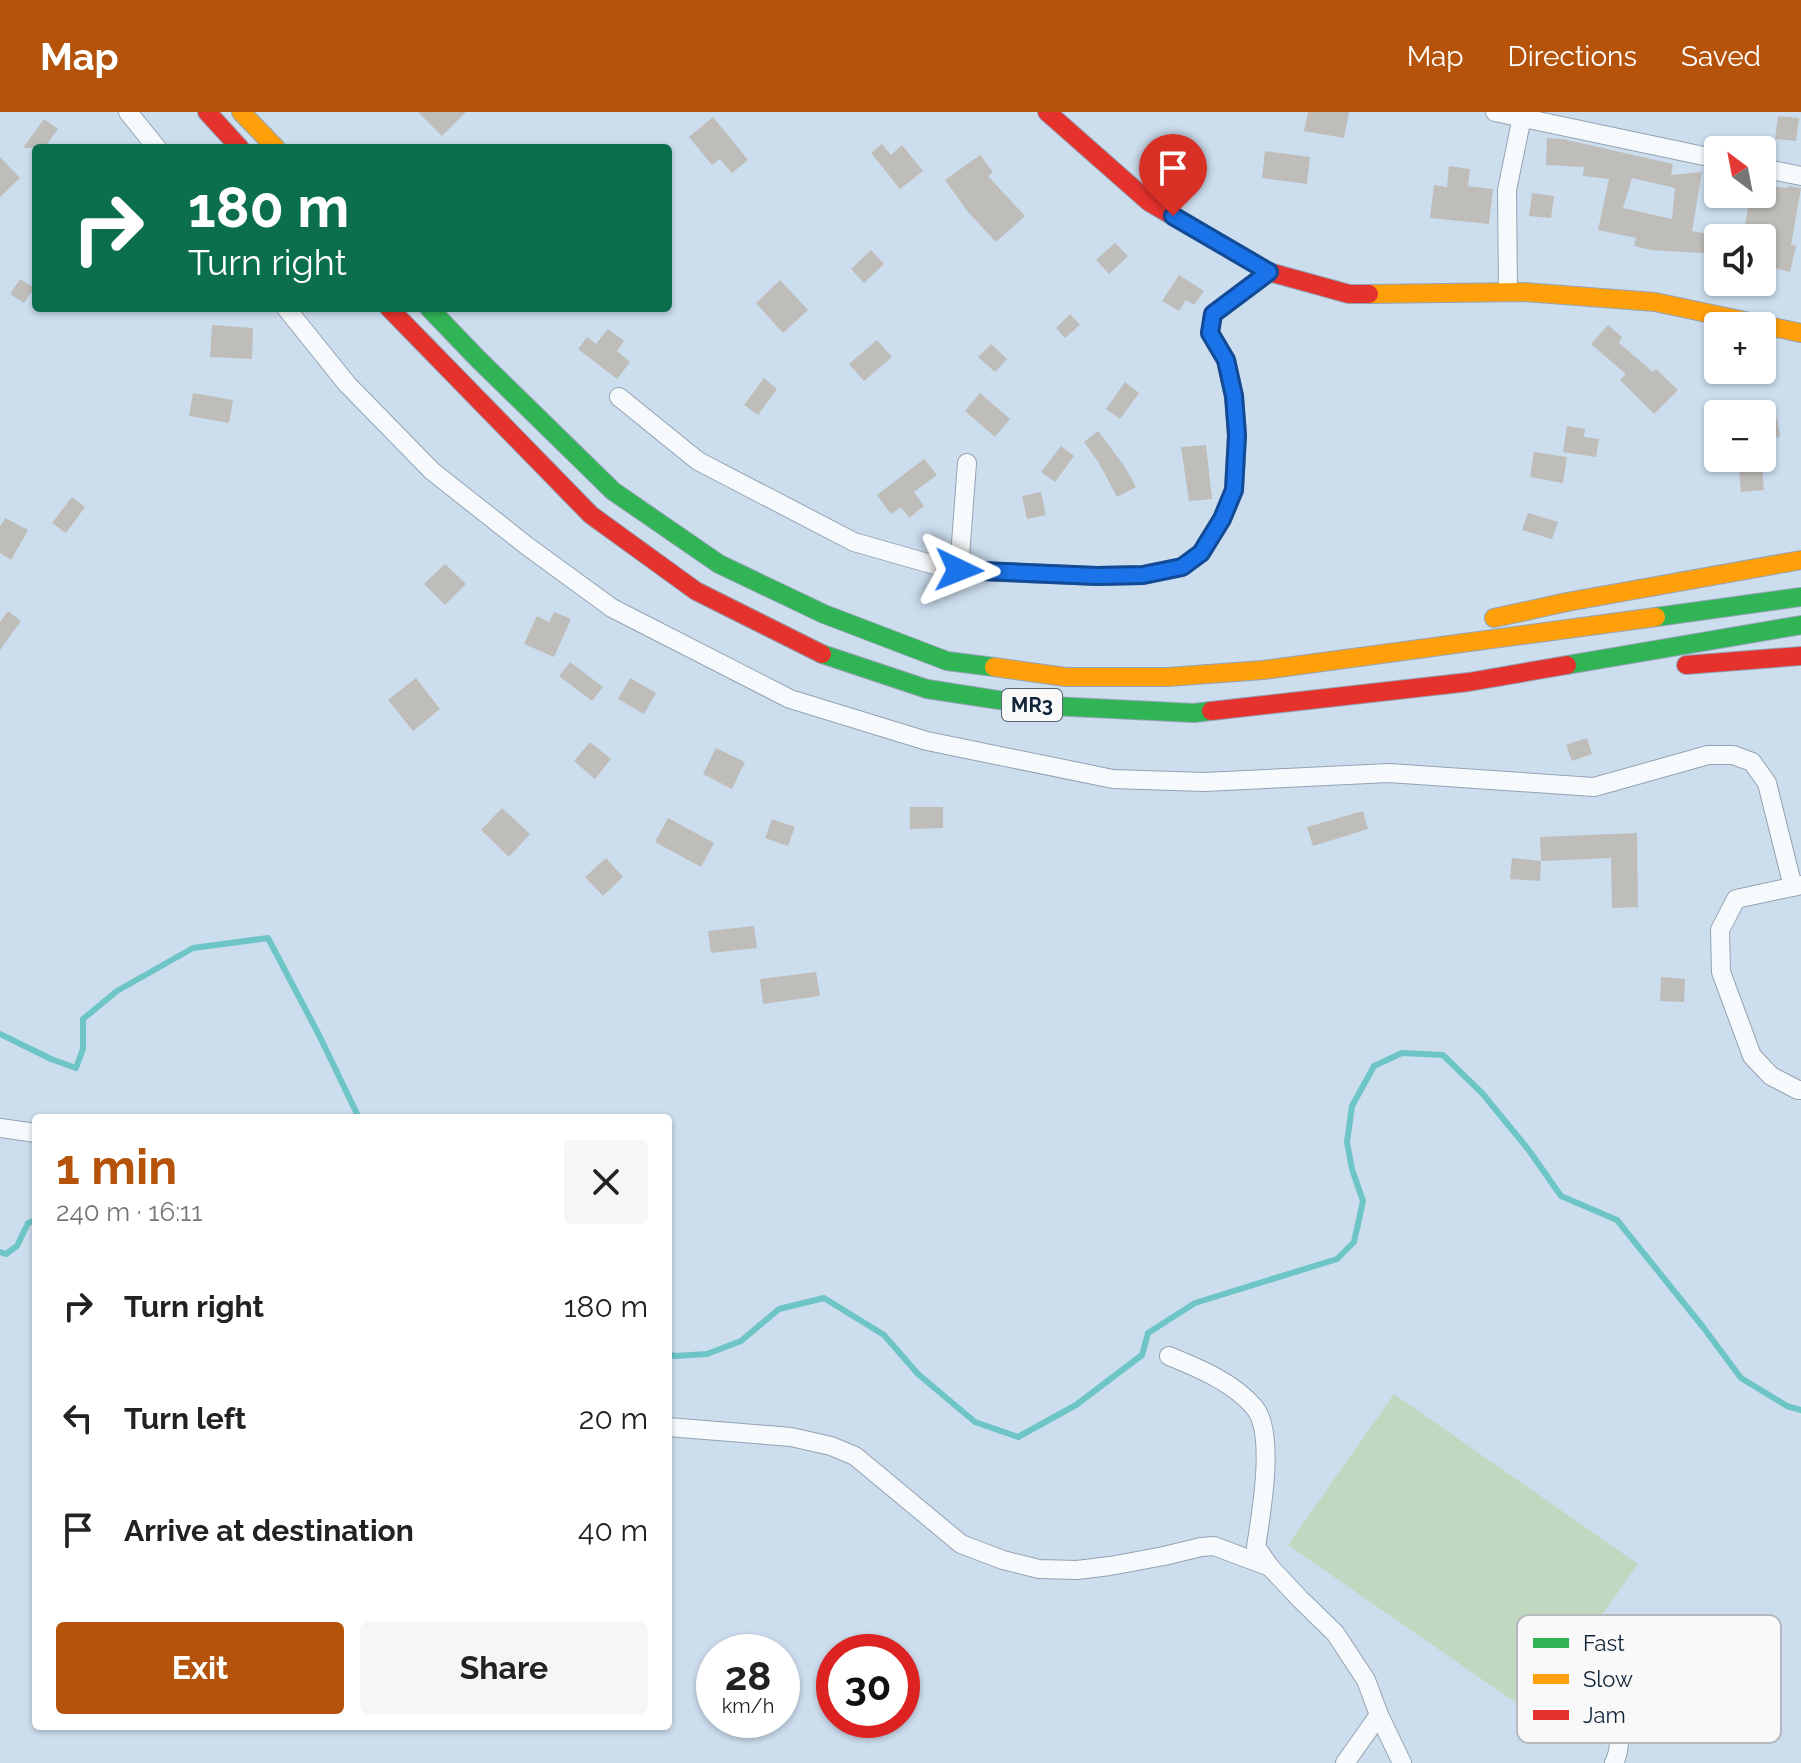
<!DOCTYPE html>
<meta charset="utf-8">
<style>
:root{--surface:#fff;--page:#f6f6f6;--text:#222;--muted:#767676;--accent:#b45309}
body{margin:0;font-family:Raleway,sans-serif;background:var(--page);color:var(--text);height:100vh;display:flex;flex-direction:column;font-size:30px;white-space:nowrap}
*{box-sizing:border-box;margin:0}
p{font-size:26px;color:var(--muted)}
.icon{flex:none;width:44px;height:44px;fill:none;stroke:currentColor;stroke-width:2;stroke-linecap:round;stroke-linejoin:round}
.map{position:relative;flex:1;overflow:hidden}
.panel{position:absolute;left:32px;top:1002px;width:640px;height:616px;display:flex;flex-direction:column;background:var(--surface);border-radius:8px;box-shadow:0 2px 6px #0004}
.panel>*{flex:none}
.top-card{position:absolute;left:32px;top:32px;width:640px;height:168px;border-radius:8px;box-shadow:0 2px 6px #0004;background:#0b6e4f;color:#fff;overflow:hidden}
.needle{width:52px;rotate:328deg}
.buttons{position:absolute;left:1704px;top:24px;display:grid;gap:16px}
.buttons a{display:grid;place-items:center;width:72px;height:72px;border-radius:8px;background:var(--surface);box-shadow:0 2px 6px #0004;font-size:40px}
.speed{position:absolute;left:696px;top:1522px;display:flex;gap:16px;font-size:40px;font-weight:700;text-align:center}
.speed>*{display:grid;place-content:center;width:104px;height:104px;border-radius:50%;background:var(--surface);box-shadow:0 2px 6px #0004;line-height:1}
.speed small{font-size:20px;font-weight:400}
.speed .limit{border:12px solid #d22;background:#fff;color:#111}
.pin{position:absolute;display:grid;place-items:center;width:68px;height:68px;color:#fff;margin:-82px -34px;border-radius:50% 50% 50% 0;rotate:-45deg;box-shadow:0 0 8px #0007}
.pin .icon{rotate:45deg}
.me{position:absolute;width:88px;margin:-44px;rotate:92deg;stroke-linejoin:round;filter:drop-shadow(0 0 6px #0008)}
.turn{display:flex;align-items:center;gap:28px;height:168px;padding:0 24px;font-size:36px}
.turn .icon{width:104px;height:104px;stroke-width:2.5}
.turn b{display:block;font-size:56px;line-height:68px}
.round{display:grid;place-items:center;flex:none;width:84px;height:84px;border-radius:8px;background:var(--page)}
.headline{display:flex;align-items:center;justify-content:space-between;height:136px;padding:0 24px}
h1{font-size:48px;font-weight:700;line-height:60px;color:var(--accent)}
.action{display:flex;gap:16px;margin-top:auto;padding:16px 24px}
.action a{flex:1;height:92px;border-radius:8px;background:var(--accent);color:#fff;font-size:32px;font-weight:700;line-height:92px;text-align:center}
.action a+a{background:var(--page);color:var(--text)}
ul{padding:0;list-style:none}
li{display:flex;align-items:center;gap:24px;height:112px;padding:0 24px}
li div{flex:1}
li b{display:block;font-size:30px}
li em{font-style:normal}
header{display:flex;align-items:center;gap:48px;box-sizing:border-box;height:112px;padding:0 40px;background:var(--accent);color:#fff}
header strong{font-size:38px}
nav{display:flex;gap:44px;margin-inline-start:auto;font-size:28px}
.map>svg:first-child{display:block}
</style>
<header>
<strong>Map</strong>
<nav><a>Map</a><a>Directions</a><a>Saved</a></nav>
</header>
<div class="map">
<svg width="1801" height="1651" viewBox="0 0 1801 1651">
<rect width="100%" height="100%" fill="#cde"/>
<!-- green -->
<polygon fill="#bfd8bf" points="1394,1282 1638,1452 1532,1602 1288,1433"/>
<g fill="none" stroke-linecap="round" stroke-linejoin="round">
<!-- stream -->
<g stroke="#6dc5c6" stroke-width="6">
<polyline points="0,922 51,947 76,956 83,937 83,907 117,879 193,836 268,826 319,923 359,1006"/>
<polyline points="0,1140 6,1142 17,1134 28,1111 36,1108"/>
<polyline points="668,1242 675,1244 707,1242 741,1229 779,1197 824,1186 884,1223 918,1262 975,1310 1018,1325 1076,1293 1142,1243 1148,1221 1195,1191 1337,1147 1354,1130 1363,1089 1352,1057 1347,1030 1352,994 1374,954 1402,941 1443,943 1482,981 1528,1037 1561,1084 1617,1108 1703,1215 1741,1266 1787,1294 1801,1298"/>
</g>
</g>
<!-- building -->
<g fill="#bfbdba" fill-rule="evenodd">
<polygon points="418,0 466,0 442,24"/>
<polygon points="1308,0 1349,0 1344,26 1304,19"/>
<polygon points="1778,4 1799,6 1796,29 1775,27"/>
<polygon points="713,5 748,48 732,61 720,47 712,53 689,25"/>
<polygon points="44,7 58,17 44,36 23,36"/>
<path d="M1547 26 1563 27 1673 52 1671 63 1702 60 1692 119 1718 124V142L1651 138 1634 134 1636 126 1598 118 1609 67 1583 64 1584 55 1546 53ZM1632 66 1675 76 1672 107 1623 96Z"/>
<polygon points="882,32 891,43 902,33 923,59 900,77 871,41"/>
<polygon points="1265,39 1310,45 1307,72 1262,66"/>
<polygon points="980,43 993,60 988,64 1025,104 996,130 968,100 945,68"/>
<polygon points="0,45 20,66 0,85"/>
<polygon points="1449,54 1470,57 1468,74 1493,77 1489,112 1430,106 1434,73 1447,75"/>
<polygon points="1762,73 1787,76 1788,74 1801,76 1791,133 1796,134 1790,160 1762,153 1762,126 1742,126 1751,82 1762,82"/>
<polygon points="1532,81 1554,84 1551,106 1529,104"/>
<polygon points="1115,131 1128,144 1109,162 1096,148"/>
<polygon points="871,138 884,152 864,171 851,157"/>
<polygon points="1179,163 1204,179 1194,193 1186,188 1179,199 1162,189"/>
<polygon points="20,167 34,176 24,191 10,182"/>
<polygon points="780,168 808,198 783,221 756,191"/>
<polygon points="1070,202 1080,213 1065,226 1056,216"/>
<polygon points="212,213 253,216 252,247 210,245"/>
<polygon points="1608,213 1622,225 1619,231 1653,260 1656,257 1678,278 1654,302 1620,268 1626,262 1591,232"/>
<polygon points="608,217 624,229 617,239 630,250 617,267 578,237 587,225 596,232"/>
<polygon points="877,228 892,245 864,269 849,252"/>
<polygon points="991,232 1007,247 995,260 978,245"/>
<polygon points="764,266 777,277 758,303 744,293"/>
<polygon points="1125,270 1139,281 1120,307 1106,297"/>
<polygon points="193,281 233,288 229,311 189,304"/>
<polygon points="980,281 1010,307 995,325 965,299"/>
<polygon points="1777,306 1780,325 1762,328 1762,308"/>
<polygon points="1567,314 1585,317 1584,325 1599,327 1596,345 1563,340"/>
<polygon points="1098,319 1125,355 1136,375 1117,385 1099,351 1084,330"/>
<polygon points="1206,333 1212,387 1189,389 1181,335"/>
<polygon points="1061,334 1074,344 1055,370 1041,360"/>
<polygon points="1534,340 1567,345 1563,371 1530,365"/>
<polygon points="924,347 937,363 914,380 924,394 909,406 901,395 891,402 877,383"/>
<polygon points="1762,354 1764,378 1741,380 1739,356"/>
<polygon points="1041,380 1046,403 1027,407 1022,384"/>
<polygon points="72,385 85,395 66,421 52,411"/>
<polygon points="1528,401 1558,410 1552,427 1522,418"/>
<polygon points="5,406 28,418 11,448 0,441 0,415"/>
<polygon points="445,452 466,472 445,493 424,472"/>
<polygon points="8,499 21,509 0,538 0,510"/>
<polygon points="554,500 571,507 554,545 524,532 537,504 549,510"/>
<polygon points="570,550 603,575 592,589 559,564"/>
<polygon points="416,566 440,597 413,619 388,588"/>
<polygon points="630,566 656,581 644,602 618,587"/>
<polygon points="1587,626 1592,642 1572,649 1566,633"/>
<polygon points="590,630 611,647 595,667 574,649"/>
<polygon points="716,636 745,650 732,677 703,662"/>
<polygon points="910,695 943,695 943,716 910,717"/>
<polygon points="502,696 530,722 509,745 481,718"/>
<polygon points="1363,699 1368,717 1313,734 1307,715"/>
<polygon points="668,706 714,731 701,755 655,730"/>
<polygon points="772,707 795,715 788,734 765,726"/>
<polygon points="1637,721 1638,795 1612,796 1611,746 1541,749 1540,725"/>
<polygon points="606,746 623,765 603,784 585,765"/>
<polygon points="1512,746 1541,749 1540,769 1510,767"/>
<polygon points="754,814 757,836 711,841 708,819"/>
<polygon points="816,860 820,884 763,892 760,867"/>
<polygon points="1661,865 1685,867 1684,890 1660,889"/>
</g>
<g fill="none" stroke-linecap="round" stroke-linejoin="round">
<defs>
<g id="street">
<polyline points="128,0 157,36"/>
<polyline points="1495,0 1718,47"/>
<polyline points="1762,56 1801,64"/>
<polyline points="1508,180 1507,78 1523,0"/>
<polyline points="286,196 347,272 432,359 527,434 612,496 790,587 927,629 1113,667 1204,670 1389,661 1594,675 1708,643 1733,643 1752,650 1767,671 1793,775"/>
<polyline points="619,285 698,349 854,430 952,458 1097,464 1143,463 1182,455 1201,441 1222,407 1234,378 1237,323 1234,284 1226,248 1210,221 1213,202 1269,160"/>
<polyline points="959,458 967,351"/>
<polyline points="1801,773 1736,787 1720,818 1721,860 1752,944 1771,964 1798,978 1801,978"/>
<polyline points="0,1016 36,1021"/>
<path d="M1169 1244C1198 1256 1233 1270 1254 1295 1276 1320 1261 1402 1256 1435L1270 1455 1300 1487 1335 1521 1366 1568 1379 1603 1402 1651"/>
<polyline points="668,1315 791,1325 831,1334 855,1344 961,1432 1003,1448 1039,1457 1077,1458 1110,1454 1164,1444 1201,1435 1214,1434 1270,1455"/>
<path d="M1581 1543C1599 1571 1631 1617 1614 1651"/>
<polyline points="1345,1651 1379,1603"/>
</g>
<g id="fast">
<polyline points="429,196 478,247 613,379 719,452 824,502 947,549 994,555"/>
<polyline points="1656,505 1801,485"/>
<polyline points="822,542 927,577 1031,593 1194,601 1211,599"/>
<polyline points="1567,553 1801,513"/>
</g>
<g id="slow">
<polyline points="241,0 276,36"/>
<polyline points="1369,182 1523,180 1655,190 1801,221"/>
<polyline points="1494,506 1567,490 1801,448"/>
<polyline points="994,555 1066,565 1168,565 1263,558 1656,505"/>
</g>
<g id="jam">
<polyline points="207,0 240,36"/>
<polyline points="1047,0 1149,90 1269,160 1349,182 1369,182"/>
<polyline points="389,196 591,403 696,479 822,542"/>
<polyline points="1686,553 1801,544"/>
<polyline points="1211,599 1469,570 1567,553"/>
</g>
</defs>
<!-- street casing -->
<use href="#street" stroke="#93a3b4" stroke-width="20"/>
<!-- fast casing -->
<use href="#fast" stroke="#93a3b4" stroke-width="20"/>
<!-- slow casing -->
<use href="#slow" stroke="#93a3b4" stroke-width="20"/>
<!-- jam casing -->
<use href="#jam" stroke="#93a3b4" stroke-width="20"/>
<!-- street -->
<use href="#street" stroke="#f7fafc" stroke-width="18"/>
<!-- fast -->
<use href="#fast" stroke="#30b455" stroke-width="18"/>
<!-- slow -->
<use href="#slow" stroke="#ff9f0a" stroke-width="18"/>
<!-- jam -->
<use href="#jam" stroke="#e5322d" stroke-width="18"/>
</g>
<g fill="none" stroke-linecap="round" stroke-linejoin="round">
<defs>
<polyline id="route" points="959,458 1097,464 1143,463 1182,455 1201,441 1222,407 1234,378 1237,323 1234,284 1226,248 1210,221 1213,202 1269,160 1173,104"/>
</defs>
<!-- route casing -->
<use href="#route" stroke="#114b97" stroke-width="20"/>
<!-- route -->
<use href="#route" stroke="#1a73e8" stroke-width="14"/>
</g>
<g text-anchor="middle" stroke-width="6" stroke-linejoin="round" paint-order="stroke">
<!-- shield labels -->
<rect fill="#f9f9f9" stroke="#566371" stroke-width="2" x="1002" y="577" width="60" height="32" rx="6"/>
<g font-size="20" font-weight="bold" fill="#102337">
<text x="1032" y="600">MR3</text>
</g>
</g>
<!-- legend -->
<rect x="1517" y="1503" width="264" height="128" rx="12" fill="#f9f9f9" stroke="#b3b9bf" stroke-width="2"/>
<rect x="1533" y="1526" width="36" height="10" fill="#30b455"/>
<rect x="1533" y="1562" width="36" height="10" fill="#ff9f0a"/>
<rect x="1533" y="1598" width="36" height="10" fill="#e5322d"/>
<g font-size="22" fill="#102337">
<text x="1583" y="1539">Fast</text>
<text x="1583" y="1575">Slow</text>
<text x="1583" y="1611">Jam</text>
</g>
</svg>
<div class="buttons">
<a><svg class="needle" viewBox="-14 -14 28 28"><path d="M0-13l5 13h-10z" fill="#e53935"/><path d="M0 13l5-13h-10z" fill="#767676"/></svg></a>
<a><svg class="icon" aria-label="sound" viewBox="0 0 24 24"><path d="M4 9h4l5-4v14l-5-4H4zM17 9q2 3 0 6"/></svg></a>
<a>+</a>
<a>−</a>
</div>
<div class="speed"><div>28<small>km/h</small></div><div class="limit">30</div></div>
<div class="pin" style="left:1173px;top:104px;background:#d93025"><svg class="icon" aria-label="arrive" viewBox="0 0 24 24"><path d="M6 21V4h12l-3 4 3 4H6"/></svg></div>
<svg class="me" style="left:959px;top:458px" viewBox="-20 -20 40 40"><path d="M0-17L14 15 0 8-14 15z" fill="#1a73e8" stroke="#fff" stroke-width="4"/></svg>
<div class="top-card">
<div class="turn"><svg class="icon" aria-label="right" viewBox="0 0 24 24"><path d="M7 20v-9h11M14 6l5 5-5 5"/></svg><div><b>180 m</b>Turn right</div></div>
</div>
<section class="panel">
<div class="headline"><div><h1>1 min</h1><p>240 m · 16:11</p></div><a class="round"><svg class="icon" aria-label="close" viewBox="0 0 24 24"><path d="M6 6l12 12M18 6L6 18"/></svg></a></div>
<ul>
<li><svg class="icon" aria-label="right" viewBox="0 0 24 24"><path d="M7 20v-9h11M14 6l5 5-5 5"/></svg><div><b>Turn right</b></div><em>180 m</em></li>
<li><svg class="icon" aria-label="left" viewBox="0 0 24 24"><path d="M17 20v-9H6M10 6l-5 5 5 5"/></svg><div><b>Turn left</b></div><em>20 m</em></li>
<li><svg class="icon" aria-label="arrive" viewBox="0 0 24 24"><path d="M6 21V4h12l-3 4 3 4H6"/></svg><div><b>Arrive at destination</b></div><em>40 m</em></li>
</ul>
<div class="action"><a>Exit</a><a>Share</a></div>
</section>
</div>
